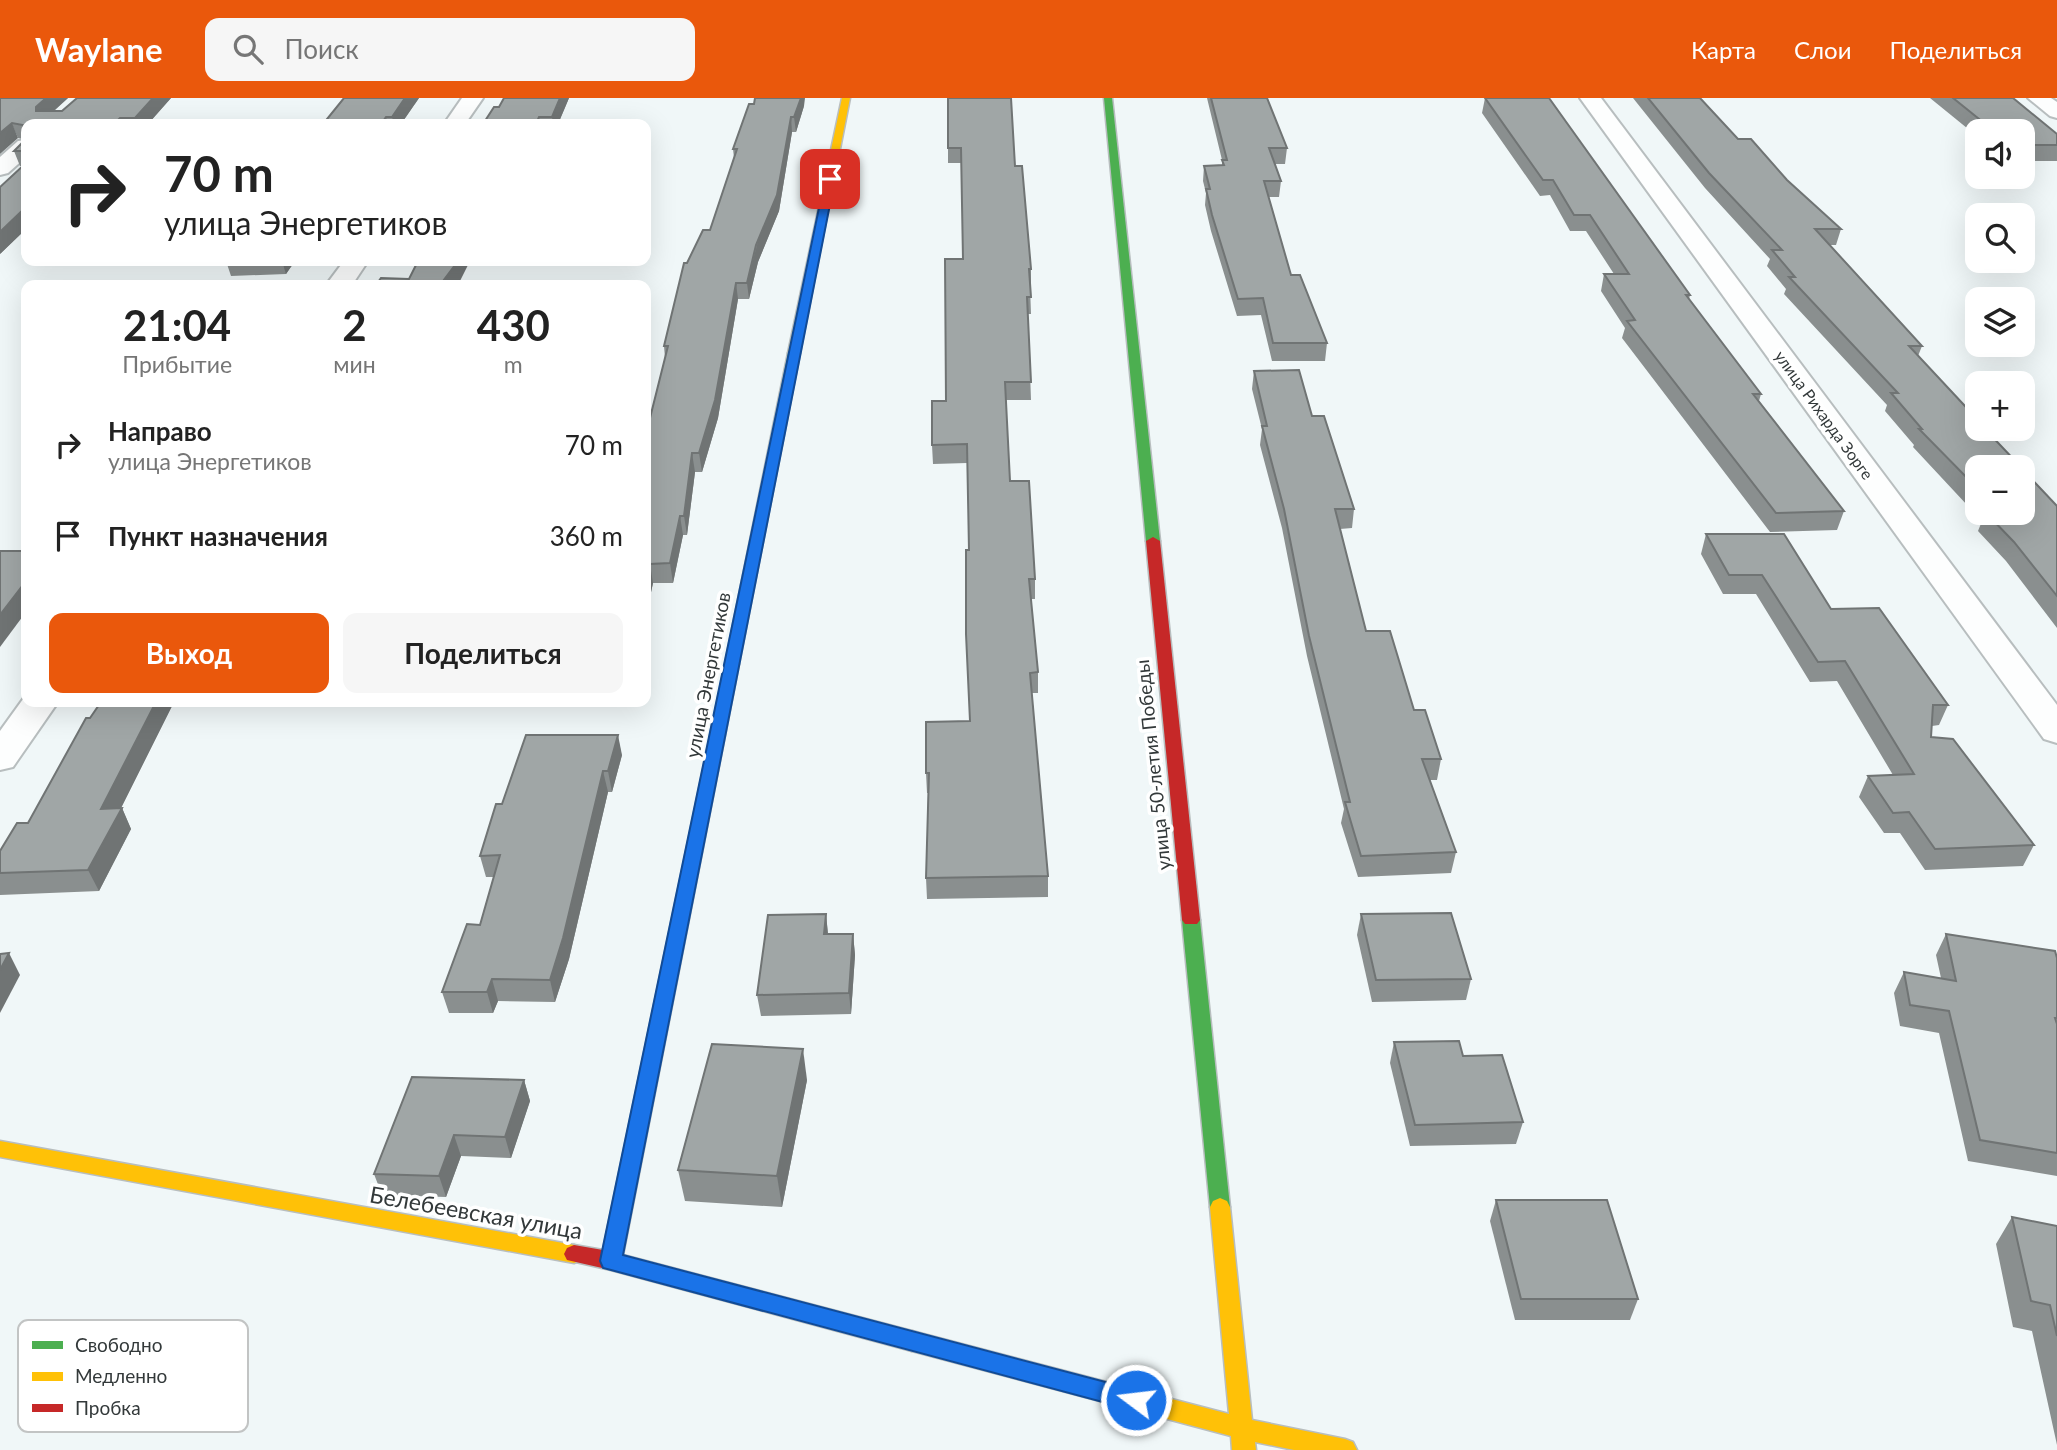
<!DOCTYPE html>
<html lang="ru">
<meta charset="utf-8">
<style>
:root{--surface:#fff;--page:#f6f6f6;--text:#222;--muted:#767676;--accent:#ea580c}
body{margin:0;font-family:Lato,sans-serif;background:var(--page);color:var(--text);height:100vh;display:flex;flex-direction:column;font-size:26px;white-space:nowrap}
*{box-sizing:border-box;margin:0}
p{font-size:23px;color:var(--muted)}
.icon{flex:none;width:38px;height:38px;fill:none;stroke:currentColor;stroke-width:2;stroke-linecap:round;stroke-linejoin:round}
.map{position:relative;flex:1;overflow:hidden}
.sheet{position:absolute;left:21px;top:182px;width:630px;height:427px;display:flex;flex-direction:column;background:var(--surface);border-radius:14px;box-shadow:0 7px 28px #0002}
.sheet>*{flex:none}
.top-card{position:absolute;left:21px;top:21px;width:630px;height:147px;border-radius:14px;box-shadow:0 7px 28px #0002;background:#fff;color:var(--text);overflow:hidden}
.buttons{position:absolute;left:1965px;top:21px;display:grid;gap:14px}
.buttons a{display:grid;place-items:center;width:70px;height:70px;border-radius:14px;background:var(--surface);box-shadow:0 7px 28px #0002;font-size:35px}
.pin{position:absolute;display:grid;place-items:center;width:60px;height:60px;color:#fff;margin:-30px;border-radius:14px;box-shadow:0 4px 10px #0006}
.me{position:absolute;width:77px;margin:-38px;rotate:285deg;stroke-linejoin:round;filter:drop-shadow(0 0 5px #0008)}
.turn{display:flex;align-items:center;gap:24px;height:147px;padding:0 28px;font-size:32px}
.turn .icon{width:91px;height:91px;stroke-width:2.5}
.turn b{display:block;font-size:49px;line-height:60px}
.eta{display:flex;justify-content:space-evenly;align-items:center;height:119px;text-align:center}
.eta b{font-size:42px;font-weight:700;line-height:49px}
.primary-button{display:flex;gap:14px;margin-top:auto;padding:14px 28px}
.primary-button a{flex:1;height:80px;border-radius:14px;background:var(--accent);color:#fff;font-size:28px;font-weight:700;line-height:80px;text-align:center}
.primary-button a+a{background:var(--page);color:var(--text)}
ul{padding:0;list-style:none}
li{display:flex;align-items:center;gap:21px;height:91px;padding:0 28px}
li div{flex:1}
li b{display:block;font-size:26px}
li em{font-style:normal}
header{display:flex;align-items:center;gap:42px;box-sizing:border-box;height:98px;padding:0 35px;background:var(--accent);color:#fff}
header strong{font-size:33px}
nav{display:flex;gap:38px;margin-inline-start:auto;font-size:24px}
.search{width:490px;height:63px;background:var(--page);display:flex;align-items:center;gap:18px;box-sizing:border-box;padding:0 24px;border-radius:14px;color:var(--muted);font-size:26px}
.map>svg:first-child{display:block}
</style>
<header>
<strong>Waylane</strong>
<div class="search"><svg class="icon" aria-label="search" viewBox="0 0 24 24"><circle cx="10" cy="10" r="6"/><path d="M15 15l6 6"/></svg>Поиск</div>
<nav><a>Карта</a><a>Слои</a><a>Поделиться</a></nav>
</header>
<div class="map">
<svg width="2057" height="1352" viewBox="0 0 2057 1352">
<rect width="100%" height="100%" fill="#f0f7f8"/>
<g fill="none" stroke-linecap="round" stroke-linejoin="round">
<defs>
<g id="street">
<polygon points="462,0 483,0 465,26 444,26"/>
<polygon points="1580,0 1601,0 2057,607 2057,645 2044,641"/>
<polygon points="2028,0 2051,0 2057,4 2057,20 2050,18"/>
<polygon points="26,42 26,59 8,75 0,77 0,59 18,43"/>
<polygon points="344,163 368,163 352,187 326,187"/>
<polygon points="26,597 26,604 58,604 13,669 0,672 0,633"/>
</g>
<g id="fast">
<polygon points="1104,0 1112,0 1160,443 1153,447 1146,443"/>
<polygon points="794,252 800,255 739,566 732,570 725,566 788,255"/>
<polygon points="1191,816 1197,818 1200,822 1230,1109 1227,1115 1220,1118 1213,1115 1210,1109 1182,822 1185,818"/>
</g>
<g id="slow">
<polygon points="842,0 850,0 800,255 794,258 788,255"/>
<polygon points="0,1043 574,1147 581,1150 584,1156 581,1162 574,1165 0,1059"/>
<polygon points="1220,1100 1227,1103 1230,1109 1252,1322 1345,1341 1353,1344 1357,1352 1294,1352 1255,1344 1256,1352 1232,1352 1231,1338 912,1253 904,1250 901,1243 904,1236 912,1233 1229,1316 1210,1109 1213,1103"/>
</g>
<g id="jam">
<polygon points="1153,439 1160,443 1200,822 1197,826 1185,826 1182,822 1146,443"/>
<polygon points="732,562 739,566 623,1157 912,1233 920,1236 923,1243 920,1250 912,1253 611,1172 567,1162 564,1156 567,1150 574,1147 603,1152 725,566"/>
</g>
</defs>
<!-- street casing -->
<use href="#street" stroke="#b8bebf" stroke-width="4"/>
<!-- fast casing -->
<use href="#fast" stroke="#b8bebf" stroke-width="3"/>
<!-- slow casing -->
<use href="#slow" stroke="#b8bebf" stroke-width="3"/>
<!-- jam casing -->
<use href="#jam" stroke="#b8bebf" stroke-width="3"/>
<!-- street -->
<use href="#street" fill="#fdfefe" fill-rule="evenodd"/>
<!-- fast -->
<use href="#fast" fill="#4caf50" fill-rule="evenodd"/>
<!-- slow -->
<use href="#slow" fill="#ffc107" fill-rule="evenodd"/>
<!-- jam -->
<use href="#jam" fill="#c62828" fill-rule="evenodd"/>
</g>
<!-- wall -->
<g fill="#8a8f8f">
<polygon points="0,0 68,0 54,13 62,13 77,0 171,0 148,26 26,26 26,131 0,156 23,68 20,68 14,53 23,44 23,41 18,40"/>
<polygon points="344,0 419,0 401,26 323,26"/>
<polygon points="504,0 569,0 558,26 483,26 499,9"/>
<polygon points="948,0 1015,68 1031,171 1031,188 1030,188 1031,216 1028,216 1031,302 1006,302 1010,383 1035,481 1035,501 1031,501 1038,574 1038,595 1032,595 1048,778 1048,799 927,801 926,780 928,695 927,695 926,675 969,623 969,452 967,365 933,366 932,347 946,303 963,161 961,65 948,65"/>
<polygon points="1207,0 1267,0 1287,50 1285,66 1274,66 1281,83 1279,99 1269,99 1291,177 1327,245 1325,263 1272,263 1261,217 1237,218 1211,133 1205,107 1206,95 1203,83 1204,68 1222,67 1222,62"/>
<polygon points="1485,0 1690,197 1689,201 1761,296 1759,303 1844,413 1837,432 1770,434 1622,240 1625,230 1601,193 1604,176 1614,176 1586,133 1570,133 1550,97 1540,98 1482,15"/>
<polygon points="1633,0 1700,0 1738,41 1787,82 1841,131 1836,147 1829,147 1922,248 1918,258 1978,369 1978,415 2023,415 2057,408 2057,530 2006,463 1978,433 1982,423 1913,349 1914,347 1885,313 1887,307 1784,196 1786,191 1767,168 1770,161 1705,90"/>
<polygon points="1930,0 2013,0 2057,36 2057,63 2023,63 2023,33 1978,33 1978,39"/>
<polygon points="804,8 796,34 792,34 779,113 758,164 749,201 738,201 718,320 702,374 695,374 687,437 683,437 673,485 653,485 646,517 648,328 665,260 664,248 687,165 710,132 734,60 733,51"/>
<polygon points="226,163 295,163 286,176 231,178"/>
<polygon points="1254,273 1312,318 1354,411 1352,430 1340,431 1366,533 1414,612 1441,661 1437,682 1429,682 1456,754 1451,775 1358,779 1341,725 1344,711 1307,558 1282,430 1260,347 1262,331 1252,291"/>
<polygon points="1706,436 1831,511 1948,607 1939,627 1932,628 1931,639 2034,747 2023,768 1925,772 1900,735 1884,735 1859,699 1868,678 1893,677 1837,583 1810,584 1756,496 1723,496 1701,456"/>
<polygon points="101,604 174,604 121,710 122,710 131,731 99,793 0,797 0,753 28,725 90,620"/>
<polygon points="622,657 612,694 608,694 569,861 555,904 498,903 493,915 449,915 442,894 480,827 494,779 486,779 480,758 502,706"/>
<polygon points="826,816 828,836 853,836 855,857 851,916 761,918 757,897"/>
<polygon points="1361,816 1471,881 1466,902 1372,904 1357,837"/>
<polygon points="1946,836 2057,860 2057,1078 1968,1063 1939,935 1900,928 1894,895 1904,874 1941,880 1936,857"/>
<polygon points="1394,944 1463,958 1523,1024 1516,1046 1410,1048 1390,965"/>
<polygon points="524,982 530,1003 511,1060 461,1058 446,1099 382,1097 374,1076"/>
<polygon points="807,982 782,1109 685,1103 678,1072"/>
<polygon points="1496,1102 1638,1201 1630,1222 1515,1222 1490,1123"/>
<polygon points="2012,1119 2057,1128 2057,1347 2032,1233 2013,1229 1996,1146"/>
</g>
<!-- shaded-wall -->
<g fill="#707474">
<polygon points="46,0 68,0 41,24 36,13 36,9"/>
<polygon points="153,0 171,0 148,26 137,26 135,20"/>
<polygon points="405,0 419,0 401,26 394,26 392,19"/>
<polygon points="560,0 569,0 558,26 553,26 552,19"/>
<polygon points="801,0 805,0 804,8 796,34 794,19"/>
<polygon points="386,19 388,26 381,26"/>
<polygon points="791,19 792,34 779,113 758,164 749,201 747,185"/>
<polygon points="120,20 122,26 114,26"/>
<polygon points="12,25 18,40 0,56 0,35"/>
<polygon points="26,109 26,131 0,156 0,134"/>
<polygon points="282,163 295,163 286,176"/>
<polygon points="458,163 470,163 460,183 457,187 440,187"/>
<polygon points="736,185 738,201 718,320 702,374 699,355"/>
<polygon points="692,355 695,374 687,437 684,418"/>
<polygon points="680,418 683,437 673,485 670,465"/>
<polygon points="650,466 653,485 646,517 646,483"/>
<polygon points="26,483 26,514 0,549 0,517"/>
<polygon points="156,604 174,604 110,732 101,711"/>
<polygon points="618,637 622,657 612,694 608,673"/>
<polygon points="603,673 608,694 569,861 555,904 550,882"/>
<polygon points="122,710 131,731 99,793 88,772"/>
<polygon points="826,816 828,837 824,836"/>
<polygon points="853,836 855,857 851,916 849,895"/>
<polygon points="9,855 20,877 0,915 0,872"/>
<polygon points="492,881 498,903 493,915 487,894"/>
<polygon points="803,951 807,982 782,1109 777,1078"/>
<polygon points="524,982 530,1003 511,1060 505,1039"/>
<polygon points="454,1037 461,1058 446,1099 439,1078"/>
</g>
<!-- building -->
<g fill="#a0a6a6" stroke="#707474" stroke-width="2">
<polygon points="0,0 46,0 36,9 36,13 62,13 77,0 153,0 135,20 120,20 114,26 26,26 26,53 14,53 23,44 23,27 12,25 0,35"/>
<polygon points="344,0 405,0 392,19 386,19 381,26 323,26"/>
<polygon points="504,0 560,0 552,19 539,19 536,26 483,26 494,9 499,9"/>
<polygon points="755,0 801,0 794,19 791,19 777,97 756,147 747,185 736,185 715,302 699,355 692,355 684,418 680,418 670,465 650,466 646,483 646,328 648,328 668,248 664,248 684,165 687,165 703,132 710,132 737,51 733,51 749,6 754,6"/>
<polygon points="948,0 1011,0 1015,68 1022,68 1031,171 1029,171 1031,199 1027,199 1031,284 1005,284 1010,383 1029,383 1035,481 1029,481 1038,574 1030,575 1048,778 926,780 929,675 926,675 926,624 970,623 966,536 966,452 969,452 967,346 932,347 932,303 946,303 945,161 963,161 961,50 948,50"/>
<polygon points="1211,0 1267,0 1287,50 1269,50 1281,83 1264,83 1291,177 1300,177 1327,245 1273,245 1263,200 1238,201 1212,117 1206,91 1210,91 1204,68 1224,67 1222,62 1227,62"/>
<polygon points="1485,0 1549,0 1690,197 1686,197 1761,296 1753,296 1844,413 1776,415 1627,223 1635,222 1604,176 1629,176 1590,117 1574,117 1553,82 1543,82"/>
<polygon points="1648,0 1700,0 1738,41 1751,41 1787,82 1841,131 1815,131 1922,248 1909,248 1978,322 1978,331 1985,331 2021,369 1978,369 1978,391 1919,331 1922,331 1891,295 1898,295 1789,179 1795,179 1772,152 1782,152 1709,75"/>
<polygon points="1953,0 2013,0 2057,36 2057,47 2023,47 2023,33 1994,33"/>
<polygon points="26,65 26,109 0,134 0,89"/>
<polygon points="418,163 458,163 440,187 376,187 381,180 409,181"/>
<polygon points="1299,272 1312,318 1324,318 1354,411 1335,411 1366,533 1390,533 1414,612 1425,612 1441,661 1422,661 1456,754 1361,758 1345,704 1350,704 1309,538 1284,411 1262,328 1267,328 1254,273"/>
<polygon points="2023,372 2057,408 2057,498 2014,444 1986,415 2023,415"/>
<polygon points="1706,436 1784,436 1831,511 1879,510 1948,607 1933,607 1931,639 1953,641 2034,747 1935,751 1909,714 1893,715 1868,678 1914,676 1845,563 1818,564 1762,477 1729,477"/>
<polygon points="0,453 26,453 26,483 0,517"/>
<polygon points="101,604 156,604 101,711 122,710 88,772 0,775 0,753 17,725 28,725 86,620 90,620"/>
<polygon points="526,637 618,637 608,673 603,673 563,840 550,882 492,881 487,894 442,894 467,826 480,827 500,757 480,758 496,706 502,706"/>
<polygon points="1451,815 1471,881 1376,882 1361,816"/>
<polygon points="826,816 824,836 853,836 849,895 757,897 768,817"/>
<polygon points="1946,836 2055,853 2057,860 2057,920 2055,920 2057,926 2057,1055 1980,1042 1949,913 1910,907 1904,874 1956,883"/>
<polygon points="9,855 0,872 0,856"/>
<polygon points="1459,943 1463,958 1502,957 1523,1024 1415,1027 1394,944"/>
<polygon points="712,946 803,951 777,1078 678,1072"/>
<polygon points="412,979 524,982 505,1039 454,1037 439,1078 374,1076"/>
<polygon points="1496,1102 1607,1102 1638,1201 1521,1201"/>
<polygon points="2012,1119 2057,1128 2057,1238 2050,1207 2031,1203"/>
</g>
<!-- route -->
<polygon fill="#1a73e8" stroke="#114b97" stroke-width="2" points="830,78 835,81 623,1157 1136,1292 1144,1295 1147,1302 1144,1310 1136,1313 611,1172 603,1170 600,1163 825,81"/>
<g text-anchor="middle" stroke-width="7" stroke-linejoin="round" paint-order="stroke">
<!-- far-street labels -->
<g font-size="16" fill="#33393a" stroke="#fff">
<text transform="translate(1824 317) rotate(54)" y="6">улица Рихарда Зорге</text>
</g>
<!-- street labels -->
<g font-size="19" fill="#33393a" stroke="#fff">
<text transform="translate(708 577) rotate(-79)" y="7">улица Энергетиков</text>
<text transform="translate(1153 667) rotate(-96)" y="7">улица 50-летия Победы</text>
</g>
<!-- near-street labels -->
<g font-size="23" fill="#33393a" stroke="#fff">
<text transform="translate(476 1115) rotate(10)" y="8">Белебеевская улица</text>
</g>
</g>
<!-- legend -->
<rect x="18" y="1222" width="230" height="112" rx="10" fill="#fff" stroke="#c2c4c4" stroke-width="2"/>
<rect x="32" y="1243" width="31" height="8" fill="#4caf50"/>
<rect x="32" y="1274" width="31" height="9" fill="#ffc107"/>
<rect x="32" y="1306" width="31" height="8" fill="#c62828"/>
<g font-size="19" fill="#33393a">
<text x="75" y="1254">Свободно</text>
<text x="75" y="1285">Медленно</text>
<text x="75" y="1317">Пробка</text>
</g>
</svg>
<div class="buttons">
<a><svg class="icon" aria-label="sound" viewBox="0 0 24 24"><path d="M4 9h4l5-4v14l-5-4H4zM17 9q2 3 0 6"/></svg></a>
<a><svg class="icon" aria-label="search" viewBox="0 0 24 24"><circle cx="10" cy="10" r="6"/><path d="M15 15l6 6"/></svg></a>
<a><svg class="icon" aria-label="layers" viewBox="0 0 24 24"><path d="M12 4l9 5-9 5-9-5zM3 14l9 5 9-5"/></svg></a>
<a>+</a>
<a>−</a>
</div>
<div class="pin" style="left:830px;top:81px;background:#d93025"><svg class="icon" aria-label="arrive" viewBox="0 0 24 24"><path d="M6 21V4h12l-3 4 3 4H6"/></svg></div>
<svg class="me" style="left:1136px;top:1302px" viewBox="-20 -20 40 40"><circle r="17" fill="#1a73e8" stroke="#fff" stroke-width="3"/><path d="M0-11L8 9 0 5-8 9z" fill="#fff"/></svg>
<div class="top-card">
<div class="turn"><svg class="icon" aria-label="right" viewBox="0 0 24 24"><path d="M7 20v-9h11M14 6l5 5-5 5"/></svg><div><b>70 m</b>улица Энергетиков</div></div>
</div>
<section class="sheet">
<div class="eta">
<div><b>21:04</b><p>Прибытие</p></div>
<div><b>2</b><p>мин</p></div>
<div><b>430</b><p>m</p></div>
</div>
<ul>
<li><svg class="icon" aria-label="right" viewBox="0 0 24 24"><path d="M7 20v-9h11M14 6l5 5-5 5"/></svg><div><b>Направо</b><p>улица Энергетиков</p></div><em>70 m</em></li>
<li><svg class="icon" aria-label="arrive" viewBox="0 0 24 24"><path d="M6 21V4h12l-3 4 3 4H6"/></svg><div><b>Пункт назначения</b></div><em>360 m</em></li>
</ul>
<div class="primary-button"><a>Выход</a><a>Поделиться</a></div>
</section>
</div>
